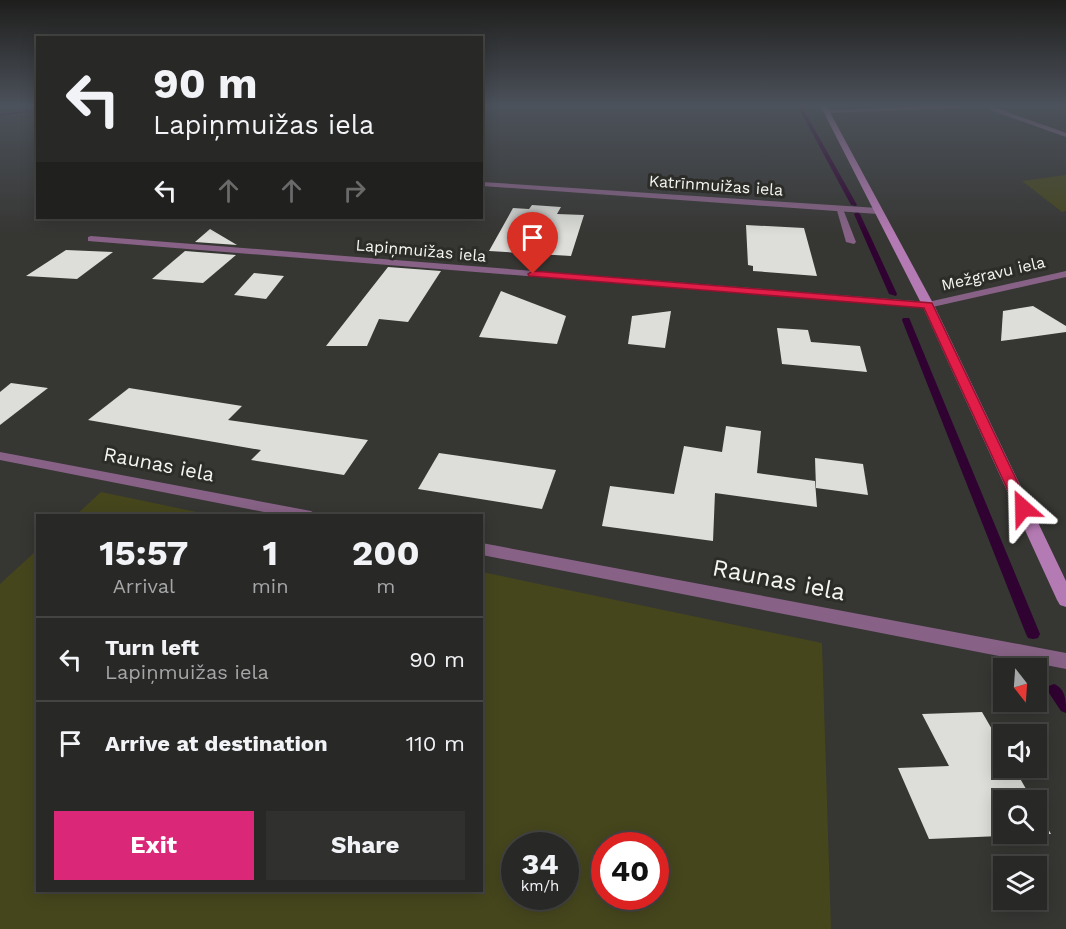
<!DOCTYPE html>
<meta charset="utf-8">
<style>
:root{--surface:#282826;--page:#30302e;--text:#f1f3f6;--muted:#a5a6a7;--line:#444443;--accent:#db2777}
body{margin:0;font-family:"Work Sans",sans-serif;background:var(--page);color:var(--text);height:100vh;display:flex;flex-direction:column;font-size:22px;white-space:nowrap}
*{box-sizing:border-box;margin:0}
p{font-size:20px;color:var(--muted)}
.icon{flex:none;width:33px;height:33px;fill:none;stroke:currentColor;stroke-width:2;stroke-linecap:round;stroke-linejoin:round}
.map{position:relative;flex:1;overflow:hidden}
.details{position:absolute;left:36px;top:514px;width:447px;height:378px;display:flex;flex-direction:column;background:var(--surface);border-radius:0px;box-shadow:0 3px 15px #0003,0 0 0 2px var(--line)}
.details>*{flex:none}
.banner{position:absolute;left:36px;top:36px;width:447px;height:183px;border-radius:0px;box-shadow:0 3px 15px #0003,0 0 0 2px var(--line);background:#282826;color:var(--text);overflow:hidden}
.needle{width:39px;rotate:163deg}
.tools{position:absolute;left:993px;top:658px;display:grid;gap:12px}
.tools a{display:grid;place-items:center;width:54px;height:54px;border-radius:0px;background:var(--surface);box-shadow:0 3px 15px #0003,0 0 0 2px var(--line);font-size:30px}
.speed{position:absolute;left:501px;top:832px;display:flex;gap:12px;font-size:30px;font-weight:700;text-align:center}
.speed>*{display:grid;place-content:center;width:78px;height:78px;border-radius:50%;background:var(--surface);box-shadow:0 3px 15px #0003,0 0 0 2px var(--line);line-height:1}
.speed small{font-size:15px;font-weight:400}
.speed .limit{border:9px solid #d22;background:#fff;color:#111}
.pin{position:absolute;display:grid;place-items:center;width:51px;height:51px;color:#fff;margin:-62px -26px;border-radius:50% 50% 50% 0;rotate:-45deg;box-shadow:0 0 6px #0007}
.pin .icon{rotate:45deg}
.me{position:absolute;width:66px;margin:-33px;rotate:335deg;stroke-linejoin:round;filter:drop-shadow(0 0 4px #0008)}
.turn{display:flex;align-items:center;gap:21px;height:126px;padding:0 18px;font-size:27px}
.turn .icon{width:78px;height:78px;stroke-width:2.5}
.turn b{display:block;font-size:42px;line-height:51px}
.lanes{display:flex;align-items:center;height:57px;padding:0 18px;background:#0003;justify-content:center;gap:30px;direction:ltr}
.lanes .off{opacity:.35}
.eta{display:flex;justify-content:space-evenly;align-items:center;height:102px;text-align:center}
.eta b{font-size:36px;font-weight:700;line-height:42px}
.action{display:flex;gap:12px;margin-top:auto;padding:12px 18px}
.action a{flex:1;height:69px;border-radius:0px;background:var(--accent);color:#fff;font-size:24px;font-weight:700;line-height:69px;text-align:center}
.action a+a{background:var(--page);color:var(--text)}
ul{padding:0;list-style:none}
li{display:flex;align-items:center;gap:18px;height:84px;padding:0 18px;border-top:2px solid var(--line)}
li div{flex:1}
li b{display:block;font-size:22px}
li em{font-style:normal}
.map>svg:first-child{display:block}
</style>
<div class="map">
<svg width="1066" height="929" viewBox="0 0 1066 929">
<rect width="100%" height="100%" fill="#363633"/>
<!-- green -->
<g fill="#46461d" fill-rule="evenodd">
<polygon points="1066,175 1066,211 1062,212 1022,181"/>
<polygon points="101,492 216,516 75,516"/>
<path d="M37 550 38 891H482V572L822 643 831 929H0V584ZM514 846H566V897H514ZM604 846H656V897H604Z"/>
</g>
<g fill="none" stroke-linecap="round" stroke-linejoin="round">
<!-- stream -->
<g fill="#300231" fill-rule="evenodd">
<polygon points="797,105 801,105 857,205 856,206 851,205"/>
<polygon points="38,109 38,111 0,116 0,114"/>
<polygon points="857,212 860,214 897,294 896,296 889,294 854,214"/>
<polygon points="903,318 909,318 910,320 1040,634 1038,638 1033,639 1028,638 1026,634 902,320"/>
<path d="M1054 684C1066 689 1066 701 1066 713L1061 711 1047 690 1049 686Z"/>
</g>
</g>
<!-- building -->
<g fill="#ddded9">
<polygon points="532,205 561,207 557,214 584,215 571,256 489,251 513,208 529,209"/>
<polygon points="746,225 804,228 817,276 753,271 753,266 748,265"/>
<polygon points="210,229 237,245 195,242"/>
<polygon points="66,250 113,252 77,279 26,276"/>
<polygon points="185,251 236,255 203,283 152,279"/>
<polygon points="388,267 441,271 408,322 379,319 367,346 326,346"/>
<polygon points="254,273 284,276 266,299 234,295"/>
<polygon points="501,291 566,316 557,344 479,337"/>
<polygon points="1033,306 1066,326 1066,332 1001,341 1003,311"/>
<polygon points="671,311 665,348 628,344 632,316"/>
<polygon points="777,328 808,330 811,342 860,346 867,372 782,364"/>
<polygon points="11,383 48,388 0,425 0,392"/>
<polygon points="129,388 242,406 228,420 368,440 344,475 251,460 261,450 88,420"/>
<polygon points="726,426 761,431 757,473 815,481 817,507 715,493 713,541 602,526 610,486 674,494 684,446 722,452"/>
<polygon points="439,453 556,470 542,509 418,489"/>
<polygon points="815,458 863,464 868,495 816,488"/>
<polygon points="982,712 1004,750 1004,768 1014,768 1033,801 1004,801 1004,834 1036,834 1036,808 1051,834 929,839 898,768 949,766 922,714"/>
</g>
<g fill="none" stroke-linecap="round" stroke-linejoin="round">
<!-- lane -->
<polygon fill="#876286" fill-rule="evenodd" points="836,207 843,209 856,242 854,244 846,242"/>
<!-- street -->
<g fill="#876286" fill-rule="evenodd">
<polygon points="952,105 1012,105 993,107 1066,133 1066,137 990,110 990,107 826,113 823,111"/>
<polygon points="1061,105 1066,105 1066,107 1062,106"/>
<polygon points="482,182 878,208 882,211 878,214 482,186"/>
<polygon points="91,236 928,302 1066,271 1066,277 928,308 88,241 88,237"/>
<polygon points="0,452 311,511 319,516 284,516 0,460"/>
<polygon points="482,543 1066,653 1066,669 482,555"/>
</g>
<!-- secondary -->
<polygon fill="#b47ab3" fill-rule="evenodd" points="820,105 826,105 934,305 1066,581 1066,607 1060,605 1057,600 922,305"/>
</g>
<!-- sky -->
<linearGradient id="sky" x2="0" y2="1"><stop stop-color="#1e1e1c"/><stop offset="0.45" stop-color="#4c525b"/><stop offset="1" stop-color="#4c525b" stop-opacity="0"/></linearGradient>
<rect width="1066" height="235" fill="url(#sky)"/>
<!-- route -->
<polygon fill="#e11d48" stroke="#92132f" stroke-width="1.5" points="533,271 932,303 1030,508 1023,513 1016,508 924,308 529,276 528,274"/>
<g text-anchor="middle" stroke-width="6" stroke-linejoin="round" paint-order="stroke">
<!-- far-street labels -->
<g font-size="16" fill="#f5f5f2" stroke="#2c2c29">
<text transform="translate(716 185) rotate(4)" y="6">Katrīnmuižas iela</text>
<text transform="translate(421 250) rotate(5)" y="6">Lapiņmuižas iela</text>
<text transform="translate(993 273) rotate(-13)" y="6">Mežgravu iela</text>
</g>
<!-- street labels -->
<g font-size="20" fill="#f5f5f2" stroke="#2c2c29">
<text transform="translate(159 464) rotate(11)" y="7">Raunas iela</text>
</g>
<!-- near-street labels -->
<g font-size="24" fill="#f5f5f2" stroke="#2c2c29">
<text transform="translate(779 580) rotate(11)" y="8">Raunas iela</text>
</g>
</g>
</svg>
<div class="tools">
<a><svg class="needle" viewBox="-14 -14 28 28"><path d="M0-13l5 13h-10z" fill="#e53935"/><path d="M0 13l5-13h-10z" fill="#a5a6a7"/></svg></a>
<a><svg class="icon" aria-label="sound" viewBox="0 0 24 24"><path d="M4 9h4l5-4v14l-5-4H4zM17 9q2 3 0 6"/></svg></a>
<a><svg class="icon" aria-label="search" viewBox="0 0 24 24"><circle cx="10" cy="10" r="6"/><path d="M15 15l6 6"/></svg></a>
<a><svg class="icon" aria-label="layers" viewBox="0 0 24 24"><path d="M12 4l9 5-9 5-9-5zM3 14l9 5 9-5"/></svg></a>
</div>
<div class="speed"><div>34<small>km/h</small></div><div class="limit">40</div></div>
<div class="pin" style="left:533px;top:274px;background:#d93025"><svg class="icon" aria-label="arrive" viewBox="0 0 24 24"><path d="M6 21V4h12l-3 4 3 4H6"/></svg></div>
<svg class="me" style="left:1023px;top:508px" viewBox="-20 -20 40 40"><path d="M0-17L14 15 0 8-14 15z" fill="#e11d48" stroke="#fff" stroke-width="4"/></svg>
<div class="banner">
<div class="turn"><svg class="icon" aria-label="left" viewBox="0 0 24 24"><path d="M17 20v-9H6M10 6l-5 5 5 5"/></svg><div><b>90 m</b>Lapiņmuižas iela</div></div>
<div class="lanes"><svg class="icon" aria-label="left" viewBox="0 0 24 24"><path d="M17 20v-9H6M10 6l-5 5 5 5"/></svg><svg class="icon off" aria-label="ahead" viewBox="0 0 24 24"><path d="M12 20V5M6 11l6-6 6 6"/></svg><svg class="icon off" aria-label="ahead" viewBox="0 0 24 24"><path d="M12 20V5M6 11l6-6 6 6"/></svg><svg class="icon off" aria-label="right" viewBox="0 0 24 24"><path d="M7 20v-9h11M14 6l5 5-5 5"/></svg></div>
</div>
<section class="details">
<div class="eta">
<div><b>15:57</b><p>Arrival</p></div>
<div><b>1</b><p>min</p></div>
<div><b>200</b><p>m</p></div>
</div>
<ul>
<li><svg class="icon" aria-label="left" viewBox="0 0 24 24"><path d="M17 20v-9H6M10 6l-5 5 5 5"/></svg><div><b>Turn left</b><p>Lapiņmuižas iela</p></div><em>90 m</em></li>
<li><svg class="icon" aria-label="arrive" viewBox="0 0 24 24"><path d="M6 21V4h12l-3 4 3 4H6"/></svg><div><b>Arrive at destination</b></div><em>110 m</em></li>
</ul>
<div class="action"><a>Exit</a><a>Share</a></div>
</section>
</div>
